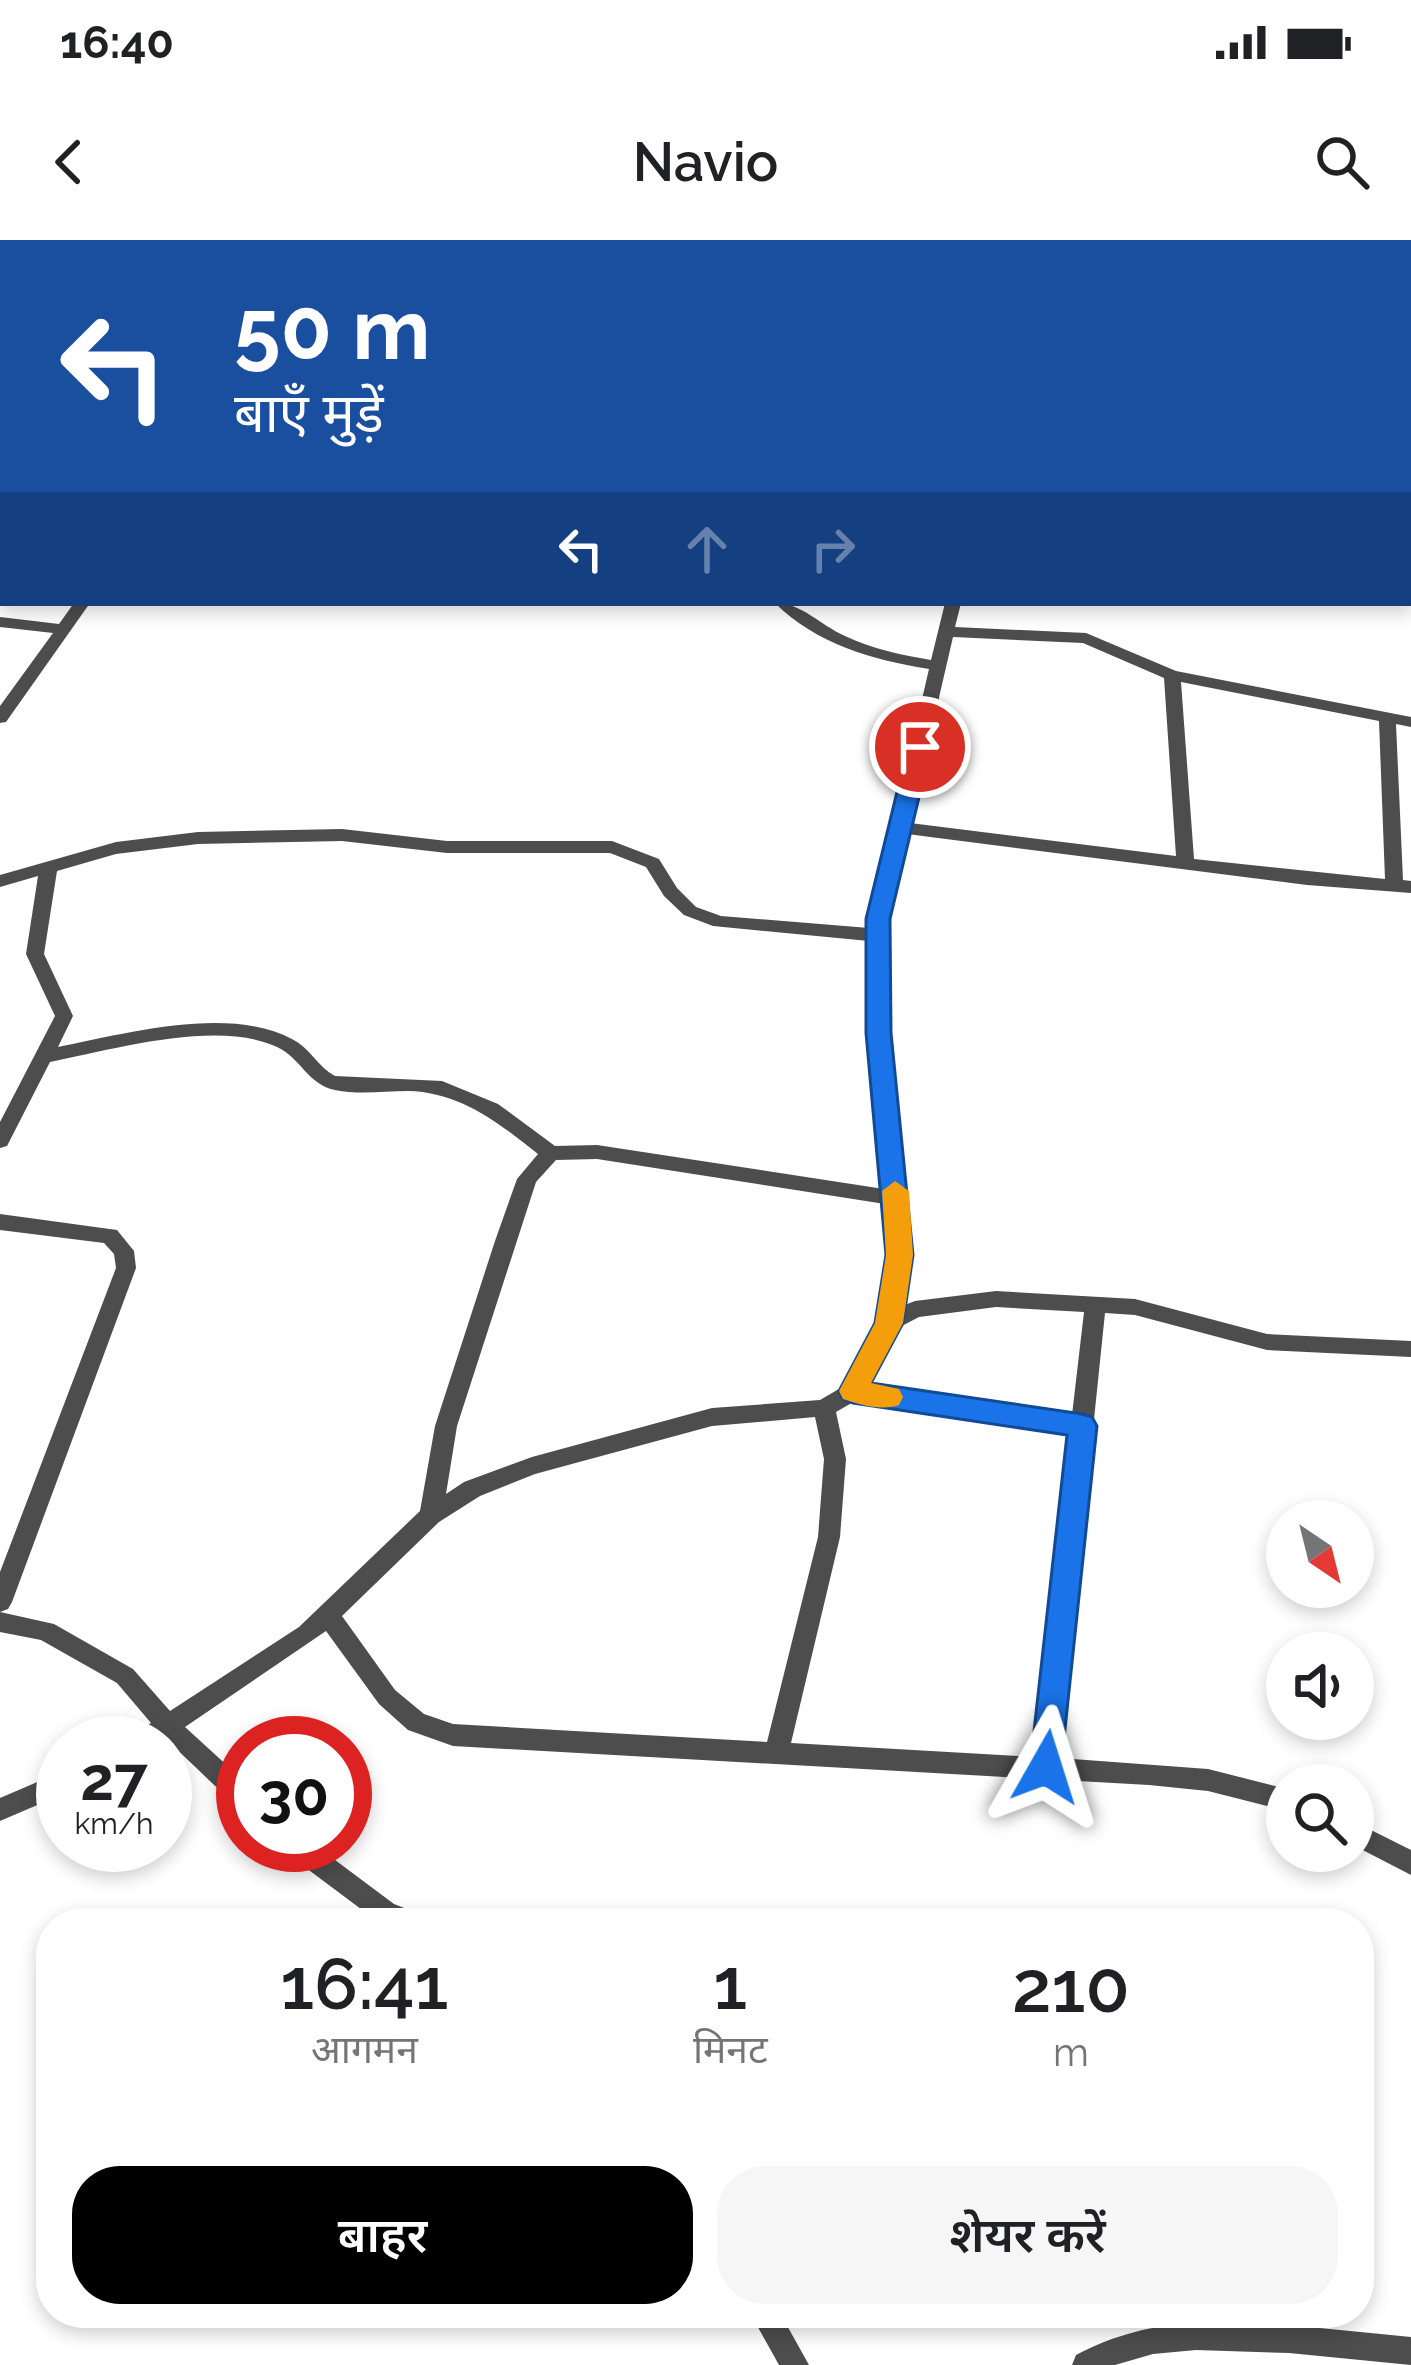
<!DOCTYPE html>
<html lang="hi">
<meta charset="utf-8">
<style>
:root{--surface:#fff;--page:#f6f6f6;--text:#202124;--muted:#757577;--accent:#000}
body{margin:0;font-family:Raleway,"Noto Sans Devanagari",sans-serif;background:var(--page);color:var(--text);height:100vh;display:flex;flex-direction:column;font-size:45px;white-space:nowrap}
*{box-sizing:border-box;margin:0}
p{font-size:39px;color:var(--muted)}
.icon{flex:none;width:66px;height:66px;fill:none;stroke:currentColor;stroke-width:2;stroke-linecap:round;stroke-linejoin:round}
.map{position:relative;flex:1;overflow:hidden}
.panel{position:absolute;left:36px;top:1668px;width:1338px;height:420px;display:flex;flex-direction:column;background:var(--surface);border-radius:48px;box-shadow:0 6px 18px #0003}
.panel>*{flex:none}
.banner{position:absolute;left:0px;top:0px;width:1413px;height:366px;box-shadow:0 6px 18px #0003;background:#1a4fa0;color:#fff;overflow:hidden}
.needle{width:78px;rotate:145deg}
.controls{position:absolute;left:1266px;top:1260px;display:grid;gap:24px}
.controls a{display:grid;place-items:center;width:108px;height:108px;border-radius:50%;background:var(--surface);box-shadow:0 6px 18px #0003;font-size:60px}
.speed{position:absolute;left:36px;top:1476px;display:flex;gap:24px;font-size:60px;font-weight:700;text-align:center}
.speed>*{display:grid;place-content:center;width:156px;height:156px;border-radius:50%;background:var(--surface);box-shadow:0 6px 18px #0003;line-height:1}
.speed small{font-size:30px;font-weight:400}
.speed .limit{border:18px solid #d22;background:#fff;color:#111}
.pin{position:absolute;display:grid;place-items:center;width:102px;height:102px;color:#fff;margin:-51px;border:6px solid #fff;border-radius:50%;box-shadow:0 3px 12px #0007}
.me{position:absolute;width:132px;margin:-66px;rotate:6deg;stroke-linejoin:round;filter:drop-shadow(0 0 9px #0008)}
.turn{display:flex;align-items:center;gap:42px;height:252px;padding:0 36px;font-size:54px}
.turn .icon{width:156px;height:156px;stroke-width:2.5}
.turn b{display:block;font-size:84px;line-height:102px}
.lanes{display:flex;align-items:center;height:114px;padding:0 36px;background:#0003;justify-content:center;gap:60px;direction:ltr}
.lanes .off{opacity:.35}
.eta{display:flex;justify-content:space-evenly;align-items:center;height:204px;text-align:center}
.eta b{font-size:72px;font-weight:600;line-height:84px}
.primary-button{display:flex;gap:24px;margin-top:auto;padding:24px 36px}
.primary-button a{flex:1;height:138px;border-radius:48px;background:var(--accent);color:#fff;font-size:48px;font-weight:600;line-height:138px;text-align:center}
.primary-button a+a{background:var(--page);color:var(--text)}
.status{display:flex;justify-content:space-between;align-items:center;height:84px;padding:0 60px;background:var(--surface);direction:ltr}
.status svg{height:33px;fill:currentColor}
header{display:flex;justify-content:space-between;align-items:center;height:156px;padding:0 36px;background:var(--surface);font-size:54px;font-weight:600}
.map>svg:first-child{display:block}
</style>
<div class="status"><b>16:40</b><svg viewBox="0 0 49 12"><path d="M0 12V9h3v3zM5 12V6h3v6zM10 12V3h3v9zM15 12V0h3v12zM26 1h20v11H26zM47 4h2v5h-2z"/></svg></div>
<header><svg class="icon" aria-label="back" viewBox="0 0 24 24"><path d="M15 5l-7 7 7 7"/></svg>Navio<svg class="icon" aria-label="search" viewBox="0 0 24 24"><circle cx="10" cy="10" r="6"/><path d="M15 15l6 6"/></svg></header>
<div class="map">
<svg width="1411" height="2125" viewBox="0 0 1411 2125">
<rect width="100%" height="100%" fill="#fff"/>
<g fill="none" stroke-linecap="round" stroke-linejoin="round">
<!-- minor -->
<g fill="#4d4d4d" fill-rule="evenodd">
<polygon points="0,0 23,0 26,3 3,3"/>
<polygon points="144,0 158,0 142,3"/>
<polygon points="305,0 319,0 318,3 304,3"/>
<polygon points="998,0 1013,0 996,3"/>
<rect x="1123" y="0" width="14" height="3"/>
<rect x="0" y="71" width="3" height="8"/>
<rect x="0" y="158" width="3" height="8"/>
<polygon points="1411,166 1411,175 1410,175 1410,166"/>
<rect x="0" y="267" width="3" height="10"/>
<polygon points="74,363 90,363 6,482 0,483 0,466 53,393 0,387 0,377 59,384"/>
<path d="M775 363C802 363 820 385 845 396 872 409 902 415 931 420L945 363H961L955 387 1086 393 1176 431 1411 477V487L1396 484 1403 640 1411 641V653L1307 645 907 594 887 679 889 793 910 1015 902 1066 915 1061 996 1051 1135 1059 1267 1094 1411 1101V1117L1267 1110 1135 1075 1105 1073 1059 1518 1208 1529 1287 1549V1571L1208 1551 1149 1545 453 1506 408 1490 379 1464 326 1391 185 1487 243 1540V1567L234 1564 166 1499 160 1503H128L131 1495 151 1483 117 1443 41 1400 0 1392V1372L54 1384 133 1429 170 1471 299 1387 420 1271 435 1186 495 1001 517 939 538 914C499 883 460 852 408 851 384 851 359 855 335 850 307 844 301 818 277 807 217 779 112 810 50 822L7 906 0 908V882L55 776 26 714 38 636 0 647V635L116 602 198 592 342 589 447 601H612L659 619 677 648 696 667 721 676 869 688 929 429C873 420 816 404 775 363ZM953 397 1083 403 1164 438 1176 616 910 583ZM1181 442 1379 481 1385 639 1194 619ZM342 601 447 613H610L646 627 664 656 684 675 713 686 869 701V793L884 949 597 905 555 906 498 864 442 841 335 836C318 827 310 808 292 799 228 765 125 794 58 807L73 776 44 714 57 631 116 614 198 604ZM597 919 885 964 890 1015 878 1083 844 1146 820 1160 712 1168 532 1217 464 1242 446 1254 457 1186 536 942 556 920ZM996 1067 1084 1072 1072 1175 866 1145 896 1089 919 1077ZM855 1161 1071 1192 1035 1517 791 1503 840 1297 846 1219 836 1172ZM815 1177 824 1219 818 1297 767 1502 453 1484 424 1474 395 1450 342 1376 439 1282 480 1256 535 1234 712 1186Z"/>
<polygon points="0,974 117,990 134,1011 136,1028 12,1362 8,1369 0,1372 0,1332 116,1028 114,1014 104,1003 0,990"/>
<polygon points="63,1531 63,1554 0,1581 0,1558"/>
<polygon points="1353,1581 1411,1610 1411,1635 1353,1605"/>
<polygon points="283,1605 315,1605 394,1664 422,1675 426,1683 377,1681 286,1613"/>
<polygon points="750,2073 780,2073 809,2125 779,2125"/>
<path d="M1196 2082 1289 2085 1411 2097V2125L1289 2113 1196 2110 1153 2114 1115 2125H1072L1076 2115C1116 2094 1151 2086 1196 2082Z"/>
</g>
</g>
<!-- route -->
<polygon fill="#1a73e8" stroke="#114b97" stroke-width="3" points="920,500 931,507 890,679 891,793 913,1015 903,1083 871,1143 1082,1174 1092,1177 1097,1186 1061,1527 1057,1537 1046,1541 1034,1537 1030,1527 1067,1195 853,1163 843,1159 839,1151 875,1083 886,1015 866,793 866,679 908,507"/>
<!-- slow -->
<path fill="#f59e0b" d="M895 941 909 951 913 1015 903 1083 871 1143 899 1149 903 1157 899 1165C882 1171 860 1165 843 1159L839 1151 875 1083 886 1015 882 951Z"/>
</svg>
<div class="controls">
<a><svg class="needle" viewBox="-14 -14 28 28"><path d="M0-13l5 13h-10z" fill="#e53935"/><path d="M0 13l5-13h-10z" fill="#757577"/></svg></a>
<a><svg class="icon" aria-label="sound" viewBox="0 0 24 24"><path d="M4 9h4l5-4v14l-5-4H4zM17 9q2 3 0 6"/></svg></a>
<a><svg class="icon" aria-label="search" viewBox="0 0 24 24"><circle cx="10" cy="10" r="6"/><path d="M15 15l6 6"/></svg></a>
</div>
<div class="speed"><div>27<small>km/h</small></div><div class="limit">30</div></div>
<div class="pin" style="left:920px;top:507px;background:#d93025"><svg class="icon" aria-label="arrive" viewBox="0 0 24 24"><path d="M6 21V4h12l-3 4 3 4H6"/></svg></div>
<svg class="me" style="left:1046px;top:1527px" viewBox="-20 -20 40 40"><path d="M0-17L14 15 0 8-14 15z" fill="#1a73e8" stroke="#fff" stroke-width="4"/></svg>
<div class="banner">
<div class="turn"><svg class="icon" aria-label="left" viewBox="0 0 24 24"><path d="M17 20v-9H6M10 6l-5 5 5 5"/></svg><div><b>50 m</b>बाएँ मुड़ें</div></div>
<div class="lanes"><svg class="icon" aria-label="left" viewBox="0 0 24 24"><path d="M17 20v-9H6M10 6l-5 5 5 5"/></svg><svg class="icon off" aria-label="ahead" viewBox="0 0 24 24"><path d="M12 20V5M6 11l6-6 6 6"/></svg><svg class="icon off" aria-label="right" viewBox="0 0 24 24"><path d="M7 20v-9h11M14 6l5 5-5 5"/></svg></div>
</div>
<section class="panel">
<div class="eta">
<div><b>16:41</b><p>आगमन</p></div>
<div><b>1</b><p>मिनट</p></div>
<div><b>210</b><p>m</p></div>
</div>
<div class="primary-button"><a>बाहर</a><a>शेयर करें</a></div>
</section>
</div>
